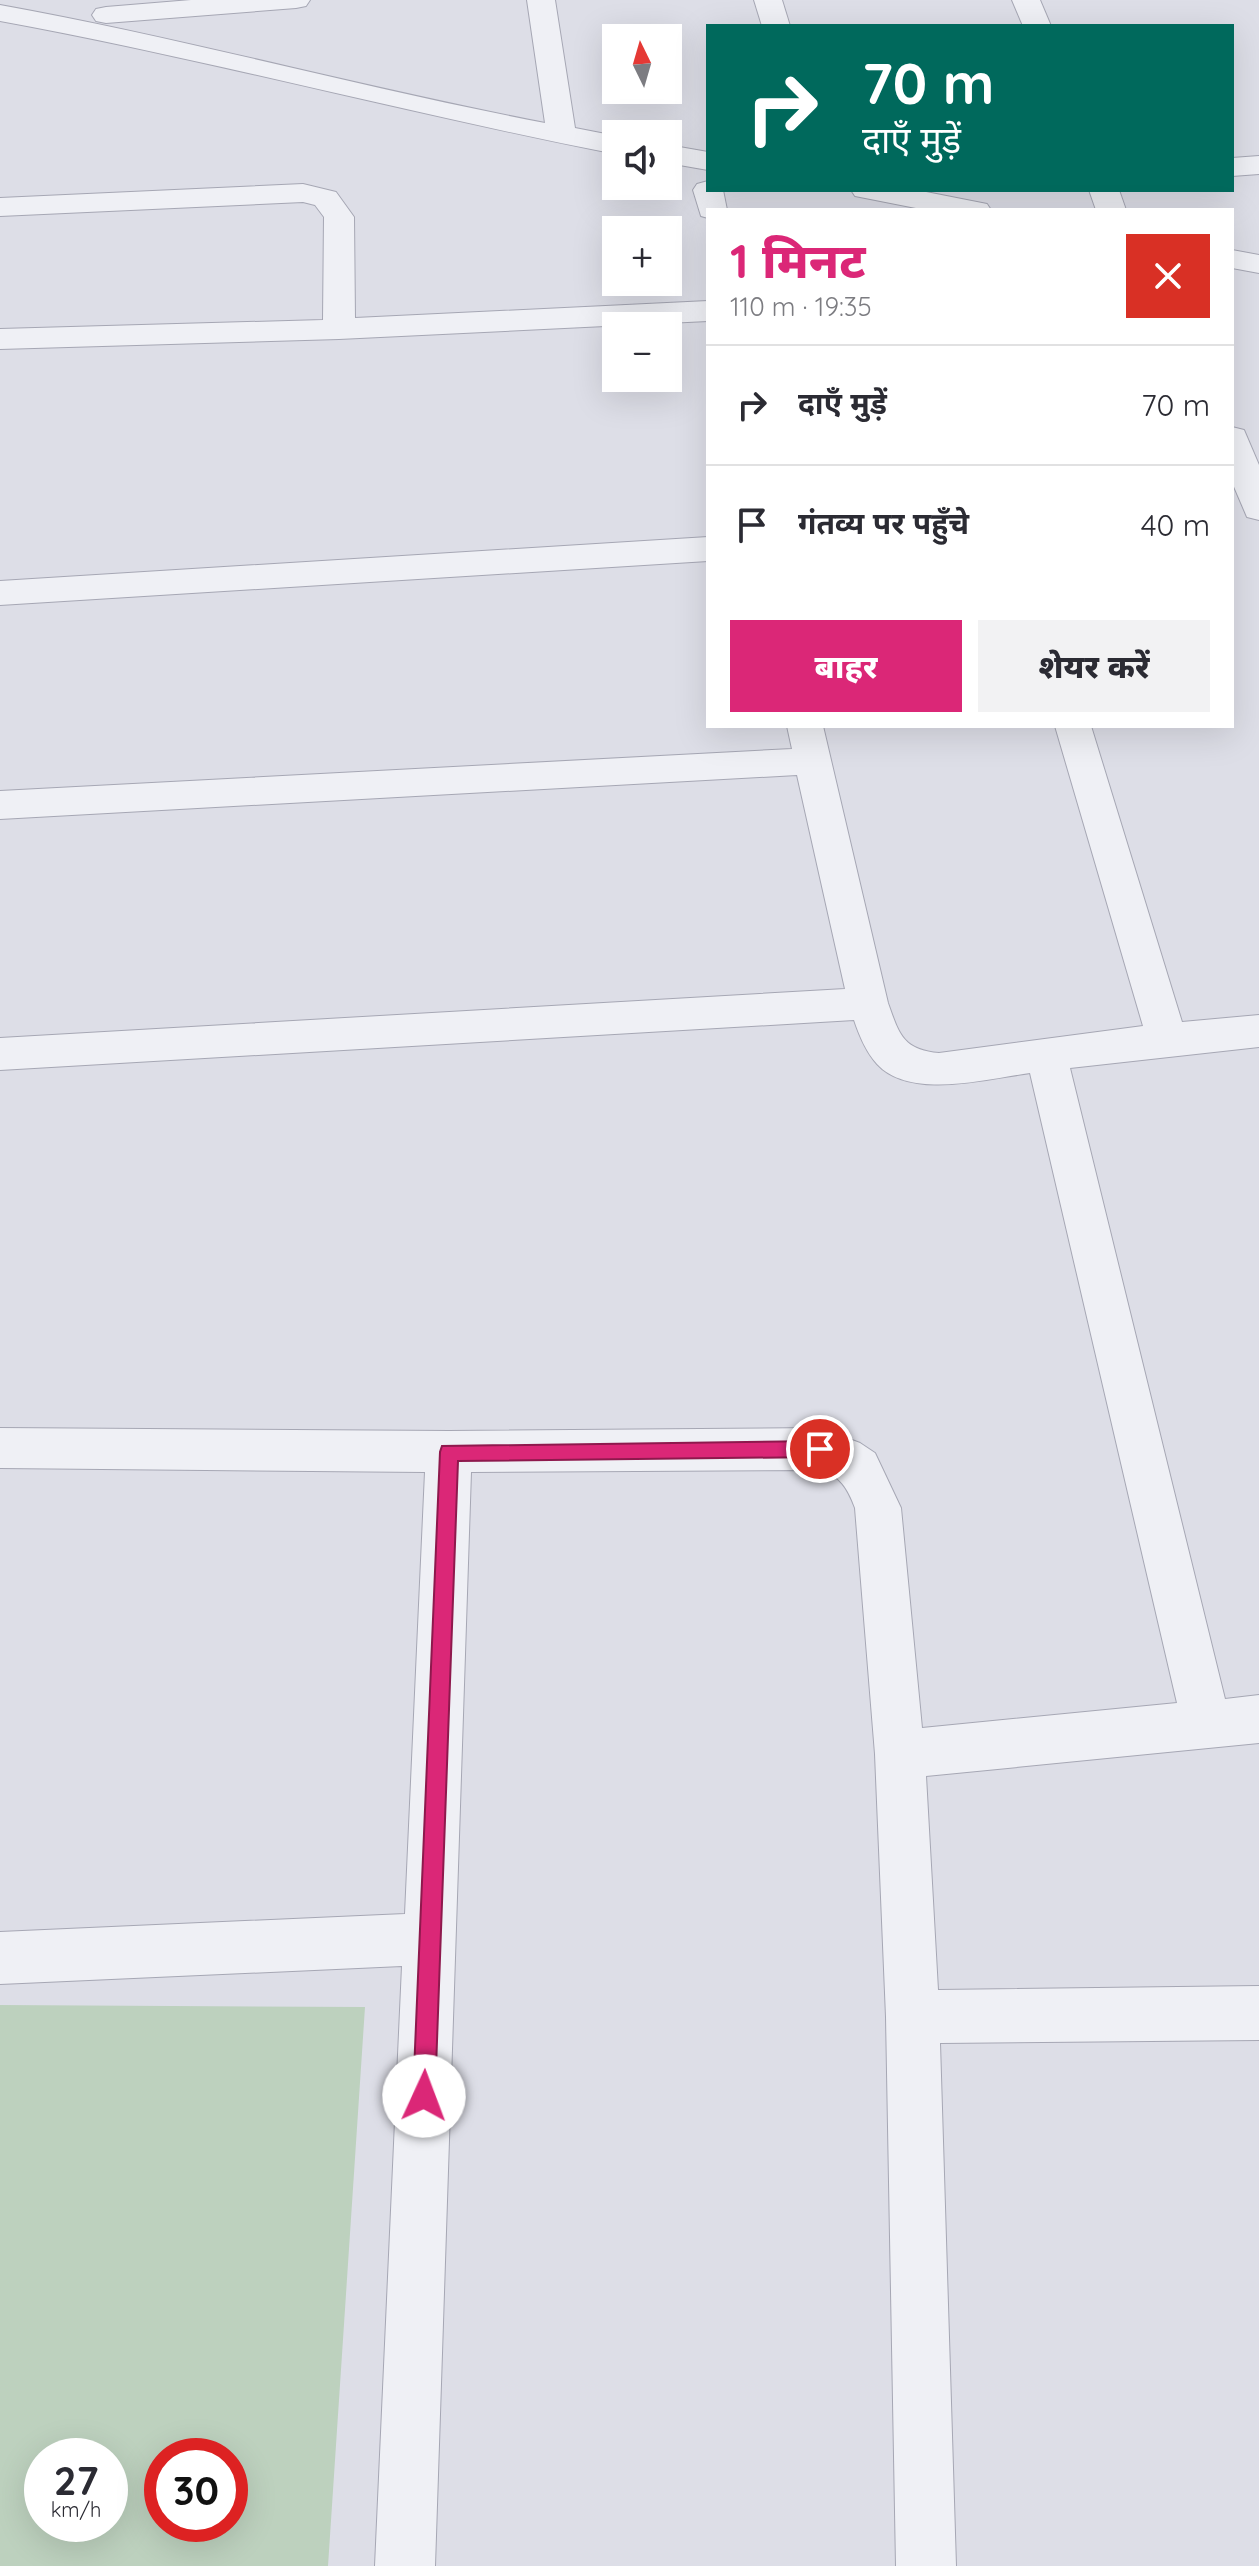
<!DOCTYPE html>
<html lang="hi">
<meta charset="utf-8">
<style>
:root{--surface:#fff;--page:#f2f2f3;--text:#2b2b33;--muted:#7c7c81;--line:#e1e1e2;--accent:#db2777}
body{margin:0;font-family:Quicksand,"Noto Sans Devanagari",sans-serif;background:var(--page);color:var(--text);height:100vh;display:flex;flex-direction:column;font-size:30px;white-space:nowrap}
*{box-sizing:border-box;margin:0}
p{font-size:26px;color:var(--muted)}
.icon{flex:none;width:44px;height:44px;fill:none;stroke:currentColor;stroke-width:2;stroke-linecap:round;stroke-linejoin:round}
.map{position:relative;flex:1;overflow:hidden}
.panel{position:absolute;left:706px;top:208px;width:528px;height:520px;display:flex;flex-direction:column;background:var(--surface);border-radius:0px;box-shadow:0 8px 32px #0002}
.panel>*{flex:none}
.hud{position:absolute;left:706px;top:24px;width:528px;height:168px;border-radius:0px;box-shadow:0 8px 32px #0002;background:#00695c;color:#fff;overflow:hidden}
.needle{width:52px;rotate:355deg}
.fabs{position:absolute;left:602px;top:24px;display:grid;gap:16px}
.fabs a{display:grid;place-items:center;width:80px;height:80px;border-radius:0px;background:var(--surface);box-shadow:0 8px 32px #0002;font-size:40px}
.speed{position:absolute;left:24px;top:2438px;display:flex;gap:16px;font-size:40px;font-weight:700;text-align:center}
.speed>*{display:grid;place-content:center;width:104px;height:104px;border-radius:50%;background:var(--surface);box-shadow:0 8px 32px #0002;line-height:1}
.speed small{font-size:20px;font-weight:400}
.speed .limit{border:12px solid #d22;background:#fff;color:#111}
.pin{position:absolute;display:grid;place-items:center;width:68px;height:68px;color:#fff;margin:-34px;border:4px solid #fff;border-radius:50%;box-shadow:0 2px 8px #0007}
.me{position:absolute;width:88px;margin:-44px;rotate:2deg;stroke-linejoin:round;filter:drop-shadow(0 0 6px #0008)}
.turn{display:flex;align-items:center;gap:28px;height:168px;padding:0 24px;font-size:36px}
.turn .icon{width:104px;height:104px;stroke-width:2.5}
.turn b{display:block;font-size:56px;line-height:68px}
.round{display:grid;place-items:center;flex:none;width:84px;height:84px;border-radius:0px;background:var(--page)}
.overview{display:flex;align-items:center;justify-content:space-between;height:136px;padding:0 24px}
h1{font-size:48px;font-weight:800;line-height:60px;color:var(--accent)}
.cta{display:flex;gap:16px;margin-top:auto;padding:16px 24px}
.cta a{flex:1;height:92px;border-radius:0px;background:var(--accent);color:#fff;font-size:32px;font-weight:800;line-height:92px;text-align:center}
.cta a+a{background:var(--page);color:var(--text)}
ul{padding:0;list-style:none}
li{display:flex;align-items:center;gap:24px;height:120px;padding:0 24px;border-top:2px solid var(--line)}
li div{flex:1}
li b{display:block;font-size:30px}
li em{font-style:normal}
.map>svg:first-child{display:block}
</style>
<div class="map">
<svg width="1259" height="2566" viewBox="0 0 1259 2566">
<rect width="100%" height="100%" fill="#dddee7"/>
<!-- green -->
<path fill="#bdd1be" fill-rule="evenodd" d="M0 2005 365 2007 328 2566H0ZM110 2456V2524H42V2456ZM230 2456V2524H162V2456Z"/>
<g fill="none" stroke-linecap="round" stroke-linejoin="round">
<defs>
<g id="minor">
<polygon points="191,0 310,0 306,6 296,8 106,23 96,21 92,15 96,9 106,7"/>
<path d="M527 0H555L575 128 616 136V154C411 114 207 59 0 21V5C183 38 363 88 545 123Z"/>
<polygon points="754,0 782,0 790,26 762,26"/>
<polygon points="1012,0 1040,0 1051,26 1023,26"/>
<polygon points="668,145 708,152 708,170 668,163"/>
<polygon points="1259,156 1259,174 1232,176 1232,158"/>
<polygon points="708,181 708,190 723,190 727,210 708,210 708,218 701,216 693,190 697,184"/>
<polygon points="303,184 336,192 354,217 355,318 708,301 708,321 339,339 0,349 0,329 323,320 324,217 315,205 303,202 0,216 0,198"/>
<polygon points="851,190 916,190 987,204 991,210 926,210 855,196"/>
<polygon points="1089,190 1119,190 1126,210 1096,210"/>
<polygon points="1232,250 1259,255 1259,273 1232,268"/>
<polygon points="1232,427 1244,430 1259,465 1259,520 1247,517 1232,482"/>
<polygon points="708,537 708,561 0,605 0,581"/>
<path d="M787 726H823L888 1003C899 1034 903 1050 939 1053L1143 1026 1055 726H1091L1182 1022 1259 1015V1047L1070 1068 1225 1699 1259 1695V1743L926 1776 938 1990 1259 1986V2040L940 2043 956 2566H896L886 2017 875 1754 855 1508C848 1489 840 1475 820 1470L471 1472 435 2566H375L402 1966 0 1984V1932L405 1914 425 1472 0 1468V1428L449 1431 820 1428 860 1443 875 1453 901 1508 922 1728 1177 1703 1030 1073C987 1079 910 1100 877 1064 866 1052 859 1035 854 1020L0 1070V1038L845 989 797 775 0 819V791L792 749Z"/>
</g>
</defs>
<!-- minor casing -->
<use href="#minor" stroke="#a6a7b4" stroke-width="2"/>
<!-- minor -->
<use href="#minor" fill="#eff0f5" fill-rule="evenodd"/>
</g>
<!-- route -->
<polygon fill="#db2777" stroke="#8e194d" stroke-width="2" points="820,1441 827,1443 830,1449 827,1455 820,1457 458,1461 435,2096 432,2104 424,2107 416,2104 413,2096 440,1452 442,1446"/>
</svg>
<div class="fabs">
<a><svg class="needle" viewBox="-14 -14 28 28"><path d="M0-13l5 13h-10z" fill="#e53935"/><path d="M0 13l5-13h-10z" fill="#7c7c81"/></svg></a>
<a><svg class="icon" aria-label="sound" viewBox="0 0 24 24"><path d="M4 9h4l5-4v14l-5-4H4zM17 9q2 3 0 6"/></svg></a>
<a>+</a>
<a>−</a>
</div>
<div class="speed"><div>27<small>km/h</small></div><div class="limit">30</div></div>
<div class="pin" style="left:820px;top:1449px;background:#d93025"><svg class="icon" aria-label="arrive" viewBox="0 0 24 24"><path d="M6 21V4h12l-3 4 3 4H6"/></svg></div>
<svg class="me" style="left:424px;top:2096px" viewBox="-20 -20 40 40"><circle r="19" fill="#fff"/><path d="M0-13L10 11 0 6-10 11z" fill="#db2777"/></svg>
<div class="hud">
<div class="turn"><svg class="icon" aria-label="right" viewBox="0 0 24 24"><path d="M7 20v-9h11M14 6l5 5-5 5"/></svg><div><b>70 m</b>दाएँ मुड़ें</div></div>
</div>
<section class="panel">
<div class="overview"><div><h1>1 मिनट</h1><p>110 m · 19:35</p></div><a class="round" style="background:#d93025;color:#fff"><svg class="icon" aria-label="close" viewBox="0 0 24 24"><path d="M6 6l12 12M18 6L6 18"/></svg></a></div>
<ul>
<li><svg class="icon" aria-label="right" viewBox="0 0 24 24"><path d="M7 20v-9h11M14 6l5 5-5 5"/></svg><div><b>दाएँ मुड़ें</b></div><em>70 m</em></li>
<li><svg class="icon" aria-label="arrive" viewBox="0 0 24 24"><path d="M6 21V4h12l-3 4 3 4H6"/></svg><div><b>गंतव्य पर पहुँचे</b></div><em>40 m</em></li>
</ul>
<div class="cta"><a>बाहर</a><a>शेयर करें</a></div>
</section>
</div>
